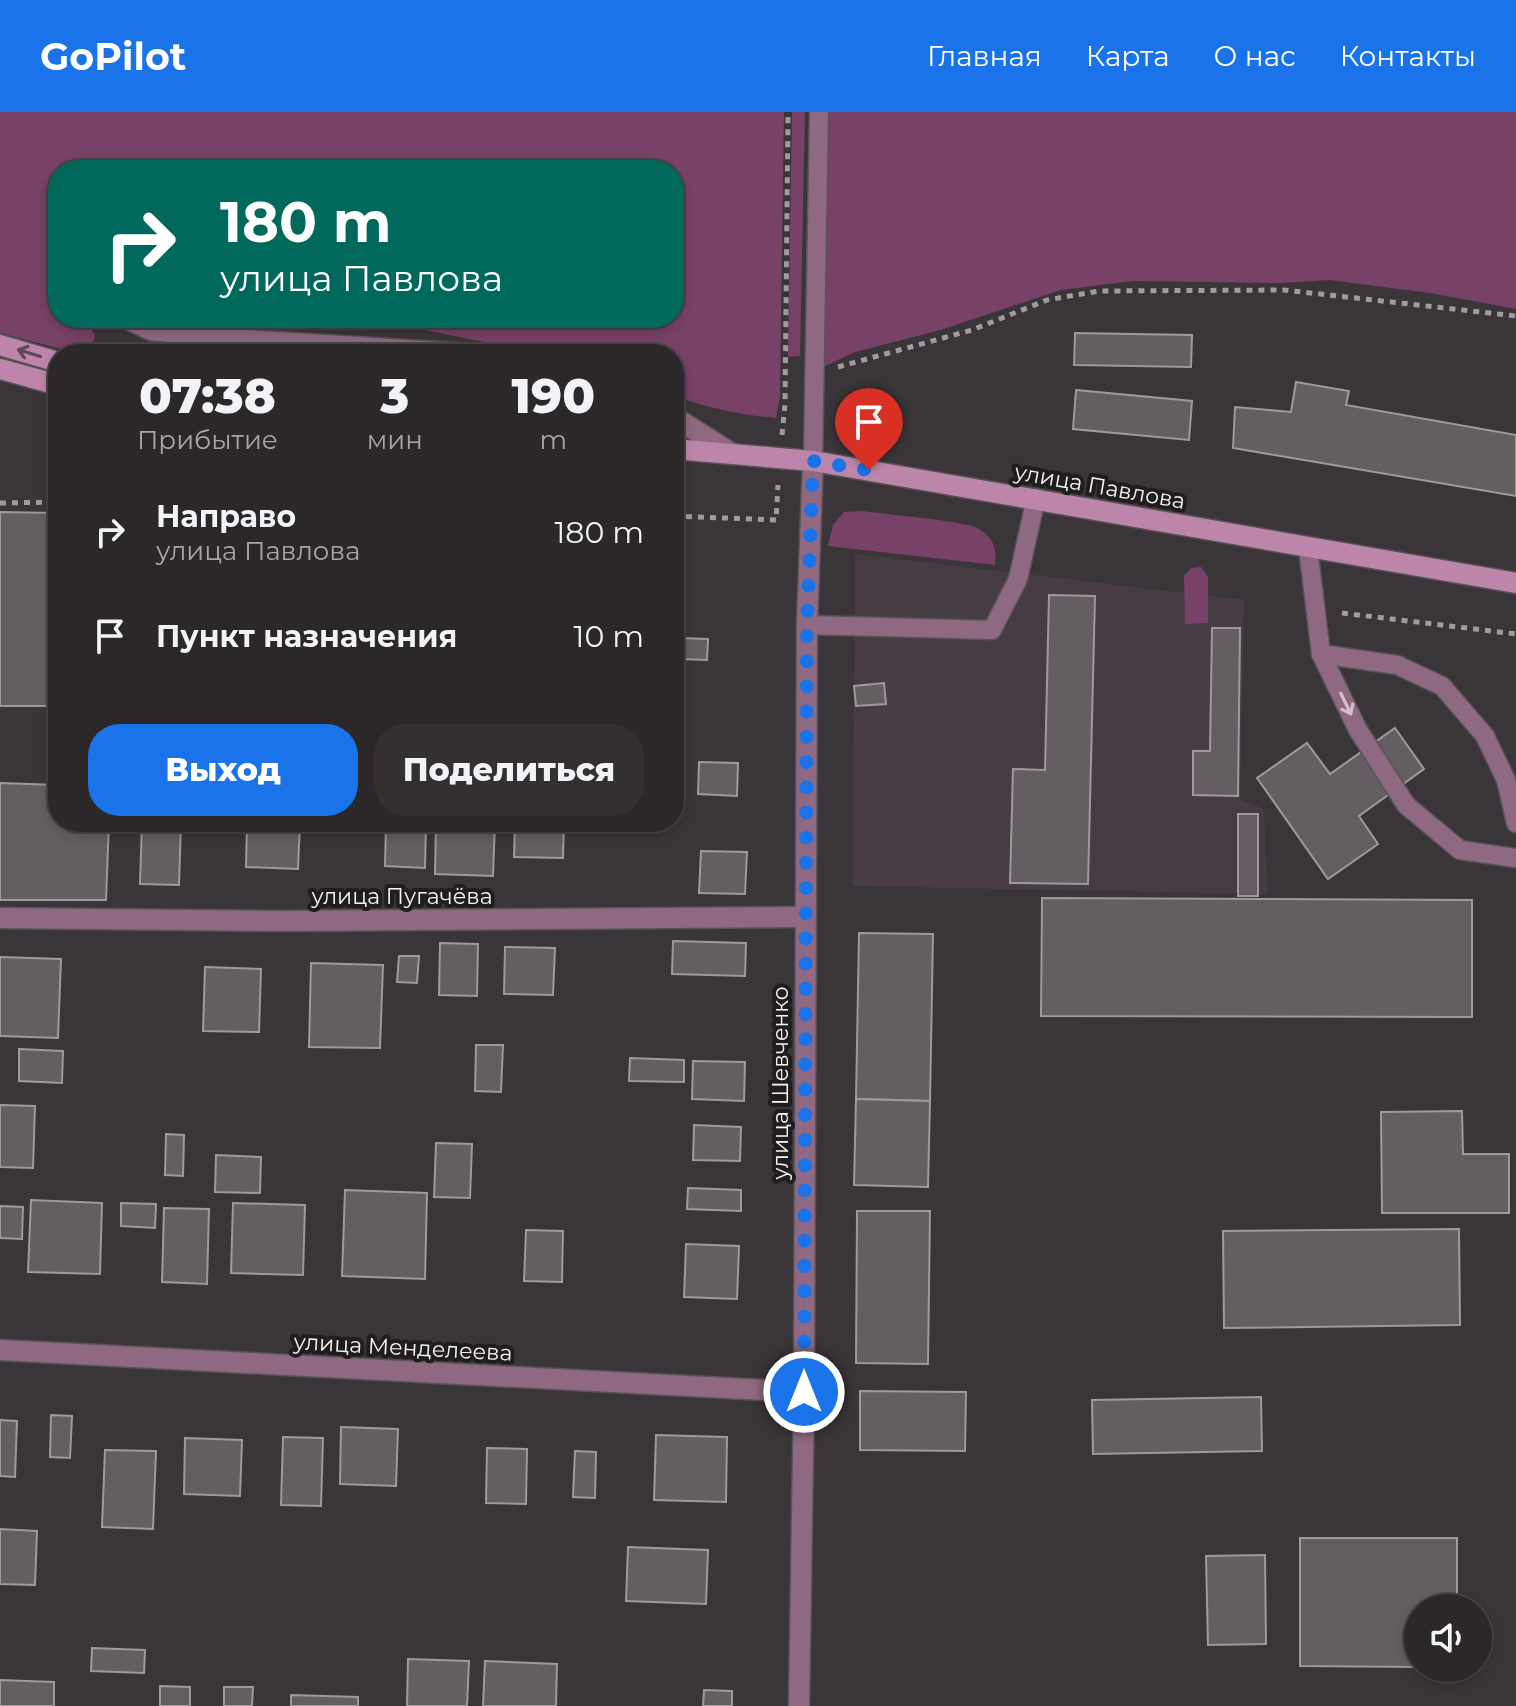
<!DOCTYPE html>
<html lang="ru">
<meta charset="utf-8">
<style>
:root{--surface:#2c282a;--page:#343032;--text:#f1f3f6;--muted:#a6a6a8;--line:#484447;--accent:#1a73e8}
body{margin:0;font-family:Montserrat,sans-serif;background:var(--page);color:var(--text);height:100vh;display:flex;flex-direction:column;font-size:30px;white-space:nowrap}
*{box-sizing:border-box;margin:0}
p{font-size:26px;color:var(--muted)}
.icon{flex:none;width:44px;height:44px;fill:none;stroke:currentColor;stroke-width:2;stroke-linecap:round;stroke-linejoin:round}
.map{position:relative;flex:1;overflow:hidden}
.details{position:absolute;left:48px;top:232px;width:636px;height:488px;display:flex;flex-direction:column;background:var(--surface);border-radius:32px;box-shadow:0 4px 12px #0003,0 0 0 2px var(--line)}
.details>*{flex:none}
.hud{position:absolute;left:48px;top:48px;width:636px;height:168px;border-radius:32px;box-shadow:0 4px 12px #0003,0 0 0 2px var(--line);background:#00695c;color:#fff;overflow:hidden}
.fabs{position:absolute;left:1404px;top:1482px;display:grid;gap:16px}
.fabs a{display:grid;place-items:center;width:88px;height:88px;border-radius:50%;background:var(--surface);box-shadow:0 4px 12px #0003,0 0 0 2px var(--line);font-size:40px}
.pin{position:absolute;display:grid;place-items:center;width:68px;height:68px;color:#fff;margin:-82px -34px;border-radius:50% 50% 50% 0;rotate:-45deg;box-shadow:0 0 8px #0007}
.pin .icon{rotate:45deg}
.me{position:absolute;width:88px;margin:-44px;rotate:0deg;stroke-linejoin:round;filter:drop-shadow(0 0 6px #0008)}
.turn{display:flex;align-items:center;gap:28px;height:168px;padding:0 40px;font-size:36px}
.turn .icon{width:104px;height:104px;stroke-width:2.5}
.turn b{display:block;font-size:56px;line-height:68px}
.eta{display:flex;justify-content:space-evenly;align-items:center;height:136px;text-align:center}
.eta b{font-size:48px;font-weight:800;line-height:56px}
.button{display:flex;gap:16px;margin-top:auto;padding:16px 40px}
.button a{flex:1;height:92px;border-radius:32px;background:var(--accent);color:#fff;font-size:32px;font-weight:800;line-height:92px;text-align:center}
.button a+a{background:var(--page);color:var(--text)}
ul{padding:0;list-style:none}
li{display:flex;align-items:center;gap:24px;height:104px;padding:0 40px}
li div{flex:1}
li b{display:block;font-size:30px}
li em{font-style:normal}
header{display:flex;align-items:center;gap:48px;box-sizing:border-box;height:112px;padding:0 40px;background:var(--accent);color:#fff}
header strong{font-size:38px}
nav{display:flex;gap:44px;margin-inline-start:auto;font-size:28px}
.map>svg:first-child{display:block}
</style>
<header>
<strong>GoPilot</strong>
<nav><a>Главная</a><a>Карта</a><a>О нас</a><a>Контакты</a></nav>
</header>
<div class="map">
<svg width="1516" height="1594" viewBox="0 0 1516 1594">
<rect width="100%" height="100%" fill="#3a3538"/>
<!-- built -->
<polygon fill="#473c43" points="855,442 1244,488 1240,688 1264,697 1267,782 853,774"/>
<!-- green -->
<g fill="#784167">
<path d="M0 0H784L780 285 776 306C740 303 708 296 674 284V242H543L415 216 387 206H674V58H58V108H55L50 181 58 189V206C77 206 85 207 95 223L92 237 81 242 0 221Z"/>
<polygon points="792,0 805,0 800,244 788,245"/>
<polygon points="827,0 1516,0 1516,197 1430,181 1329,168 1281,171 1133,169 1061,178 937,219 855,240 823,255"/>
<path d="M862 399C882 402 968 409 979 417 994 427 997 436 995 453L828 434 833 413 844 400Z"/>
<polygon points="1201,455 1208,465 1208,511 1185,512 1184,464 1191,456"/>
</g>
<!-- building -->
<g fill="#645e62" stroke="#9f999d" stroke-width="2">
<polygon points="55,108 58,108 58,145 51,144"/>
<polygon points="1075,221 1192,223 1191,255 1074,253"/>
<polygon points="1296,270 1349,279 1346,293 1516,323 1516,384 1233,336 1235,295 1291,300"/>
<polygon points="1076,278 1192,289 1189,328 1073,317"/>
<polygon points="0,400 58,401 58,594 0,594"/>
<polygon points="1049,483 1095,484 1088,772 1010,771 1013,657 1045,658"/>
<polygon points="1212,516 1240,516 1238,684 1193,683 1193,639 1210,639"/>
<polygon points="679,526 708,527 707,548 678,547"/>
<polygon points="884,571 886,592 856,594 854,574"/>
<polygon points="1395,616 1424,657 1359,704 1378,732 1328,767 1257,666 1307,631 1330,662"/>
<polygon points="699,650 738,651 737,684 698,682"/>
<polygon points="0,671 58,673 58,710 109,710 106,788 0,788"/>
<rect x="1238" y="702" width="20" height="82"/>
<polygon points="142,710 181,710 179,773 140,772"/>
<polygon points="247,710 300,710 298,757 246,755"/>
<polygon points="386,710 426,710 425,756 385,754"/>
<polygon points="436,710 495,710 493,764 435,762"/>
<polygon points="515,710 564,710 563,746 514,745"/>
<polygon points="701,739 747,740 745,782 699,781"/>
<polygon points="1042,786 1472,788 1472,905 1041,904"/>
<polygon points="859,821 933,822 930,989 856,987"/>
<polygon points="673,829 746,831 745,864 672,862"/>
<polygon points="440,831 478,832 477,884 439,883"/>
<polygon points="505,835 555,836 553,883 504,882"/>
<polygon points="399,844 419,844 417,871 397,870"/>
<polygon points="0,845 61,847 58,926 0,924"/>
<polygon points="311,851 383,853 380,936 309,935"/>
<polygon points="205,855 261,857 259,920 203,919"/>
<polygon points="476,933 503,933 501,980 475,979"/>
<polygon points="19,937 63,939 62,971 19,969"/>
<polygon points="630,946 684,948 684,970 629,969"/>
<polygon points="693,949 745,950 744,989 692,987"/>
<polygon points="856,987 930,989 928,1075 854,1073"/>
<polygon points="0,993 35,994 33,1056 0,1055"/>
<polygon points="1462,999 1463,1042 1509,1042 1509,1101 1382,1101 1381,1000"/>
<polygon points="694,1013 741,1015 740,1049 693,1048"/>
<polygon points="166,1022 184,1023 183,1064 165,1063"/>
<polygon points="436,1031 472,1032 470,1086 434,1085"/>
<polygon points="216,1043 261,1045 260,1081 215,1080"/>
<polygon points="688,1076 741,1078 741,1099 687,1097"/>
<polygon points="345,1078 427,1081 425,1167 342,1164"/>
<polygon points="31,1088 102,1091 100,1162 28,1160"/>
<polygon points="121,1091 156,1092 155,1116 121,1114"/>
<polygon points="233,1091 305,1093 303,1163 231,1161"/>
<polygon points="0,1094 23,1095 22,1127 0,1126"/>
<polygon points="164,1096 209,1097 207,1172 162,1170"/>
<polygon points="857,1099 930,1099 928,1252 856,1251"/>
<polygon points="1459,1117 1460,1213 1224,1216 1223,1119"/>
<polygon points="526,1118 563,1119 562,1170 524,1169"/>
<polygon points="686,1132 739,1134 737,1187 684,1185"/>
<polygon points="860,1279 966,1280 965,1339 860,1338"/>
<polygon points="1261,1285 1262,1339 1093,1342 1092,1288"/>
<polygon points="51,1303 72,1304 70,1346 50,1345"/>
<polygon points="0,1308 17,1309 15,1365 0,1364"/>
<polygon points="341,1315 398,1317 396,1374 340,1372"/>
<polygon points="656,1323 727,1325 726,1390 654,1388"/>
<polygon points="283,1325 323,1326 321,1394 281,1393"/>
<polygon points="185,1326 242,1328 240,1384 184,1382"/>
<polygon points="487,1336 527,1337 526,1392 486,1391"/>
<polygon points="105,1338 156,1339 153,1417 102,1415"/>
<polygon points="575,1339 596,1340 595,1386 573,1385"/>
<polygon points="0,1417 37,1419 35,1473 0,1472"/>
<polygon points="1300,1426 1457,1426 1457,1496 1418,1496 1418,1555 1300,1554"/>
<polygon points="628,1435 708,1438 706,1492 626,1489"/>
<polygon points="1265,1443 1266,1532 1208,1533 1206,1444"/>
<polygon points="92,1536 145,1538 144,1561 91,1559"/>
<polygon points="408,1547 469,1549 467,1594 407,1594"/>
<polygon points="485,1549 557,1552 556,1594 483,1594"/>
<polygon points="0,1568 54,1570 54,1594 0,1594"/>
<polygon points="160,1574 190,1575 190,1594 160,1594"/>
<polygon points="224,1575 253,1575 252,1594 224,1594"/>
<polygon points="704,1578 732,1579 732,1594 703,1594"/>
<polygon points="291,1583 358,1585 358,1594 291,1594"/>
</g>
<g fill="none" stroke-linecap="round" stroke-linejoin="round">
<defs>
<g id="service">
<polyline points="813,349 819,0"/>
<polyline points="1308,436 1321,542 1358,618 1406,693 1460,738 1516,746"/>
<polyline points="807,513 992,518 1018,467 1036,386"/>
<polyline points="1321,542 1397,553 1442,574 1485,624 1506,668 1516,711"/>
</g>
<g id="minor">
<polyline points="125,206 151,218 247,228 469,242"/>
<polyline points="674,305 731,341"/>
<polyline points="0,806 281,809 805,805"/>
<polyline points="0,1238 804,1280"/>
<polyline points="799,1594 804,1280 807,513 813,349"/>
</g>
<g id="secondary">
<polyline points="0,233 58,250"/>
<polyline points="0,257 58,273"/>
<polyline points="674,337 813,349 1516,471"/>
</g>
</defs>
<!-- service casing -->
<use href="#service" stroke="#585356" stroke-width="21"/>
<!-- minor casing -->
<use href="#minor" stroke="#585356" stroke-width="23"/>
<!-- secondary casing -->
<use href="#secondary" stroke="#585356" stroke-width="23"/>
<!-- path -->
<g stroke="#a09c9e" stroke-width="5" stroke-dasharray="6 6" stroke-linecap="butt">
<polyline points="838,255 972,218 1047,188 1099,179 1284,178 1516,204"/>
<polyline points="782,323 785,292 788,0"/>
<polyline points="0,391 58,390"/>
<polyline points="674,404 776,408 778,373"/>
<polyline points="1342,501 1516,522"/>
</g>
<!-- service -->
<use href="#service" stroke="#8e6981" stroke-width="18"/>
<!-- minor -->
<use href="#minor" stroke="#8e6981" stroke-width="20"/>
<!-- secondary -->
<use href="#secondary" stroke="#be85aa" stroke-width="20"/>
</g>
<!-- one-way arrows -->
<defs><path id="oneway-shaft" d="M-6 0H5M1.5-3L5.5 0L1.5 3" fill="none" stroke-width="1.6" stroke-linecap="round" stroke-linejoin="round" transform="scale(2)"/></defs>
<use stroke="#5f4757" href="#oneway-shaft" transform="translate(29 241) rotate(-163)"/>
<use stroke="#d0c1cb" href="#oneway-shaft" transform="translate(1346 592) rotate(64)"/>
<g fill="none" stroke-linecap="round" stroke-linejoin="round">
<!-- route -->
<polyline stroke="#1a73e8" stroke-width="14" stroke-dasharray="0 25.2" points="804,1280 807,513 813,349 869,358"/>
</g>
<g text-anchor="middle" stroke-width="8" stroke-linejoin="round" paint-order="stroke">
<!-- street labels -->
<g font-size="22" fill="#f4f1f3" stroke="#201d1f">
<text transform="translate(1100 374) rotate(10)" y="8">улица Павлова</text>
<text x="402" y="792">улица Пугачёва</text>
<text transform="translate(780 971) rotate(-90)" y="8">улица Шевченко</text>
<text transform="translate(403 1235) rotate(3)" y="8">улица Менделеева</text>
</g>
</g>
</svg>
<div class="fabs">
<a><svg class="icon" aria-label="sound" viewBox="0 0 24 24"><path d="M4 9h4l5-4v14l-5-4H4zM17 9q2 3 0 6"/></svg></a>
</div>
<div class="pin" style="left:869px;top:358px;background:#d93025"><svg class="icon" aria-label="arrive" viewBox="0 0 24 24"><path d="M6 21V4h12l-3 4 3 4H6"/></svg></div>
<svg class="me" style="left:804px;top:1280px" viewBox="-20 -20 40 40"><circle r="17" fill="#1a73e8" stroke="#fff" stroke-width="3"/><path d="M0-11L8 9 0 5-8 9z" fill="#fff"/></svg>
<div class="hud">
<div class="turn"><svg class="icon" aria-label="right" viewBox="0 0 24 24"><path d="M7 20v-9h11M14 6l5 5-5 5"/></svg><div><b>180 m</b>улица Павлова</div></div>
</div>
<section class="details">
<div class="eta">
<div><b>07:38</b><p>Прибытие</p></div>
<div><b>3</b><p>мин</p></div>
<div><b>190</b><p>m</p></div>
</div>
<ul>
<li><svg class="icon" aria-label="right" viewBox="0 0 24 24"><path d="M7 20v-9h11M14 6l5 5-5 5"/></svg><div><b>Направо</b><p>улица Павлова</p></div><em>180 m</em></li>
<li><svg class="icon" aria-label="arrive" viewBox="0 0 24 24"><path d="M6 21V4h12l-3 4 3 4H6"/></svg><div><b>Пункт назначения</b></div><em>10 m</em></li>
</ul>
<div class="button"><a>Выход</a><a>Поделиться</a></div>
</section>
</div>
